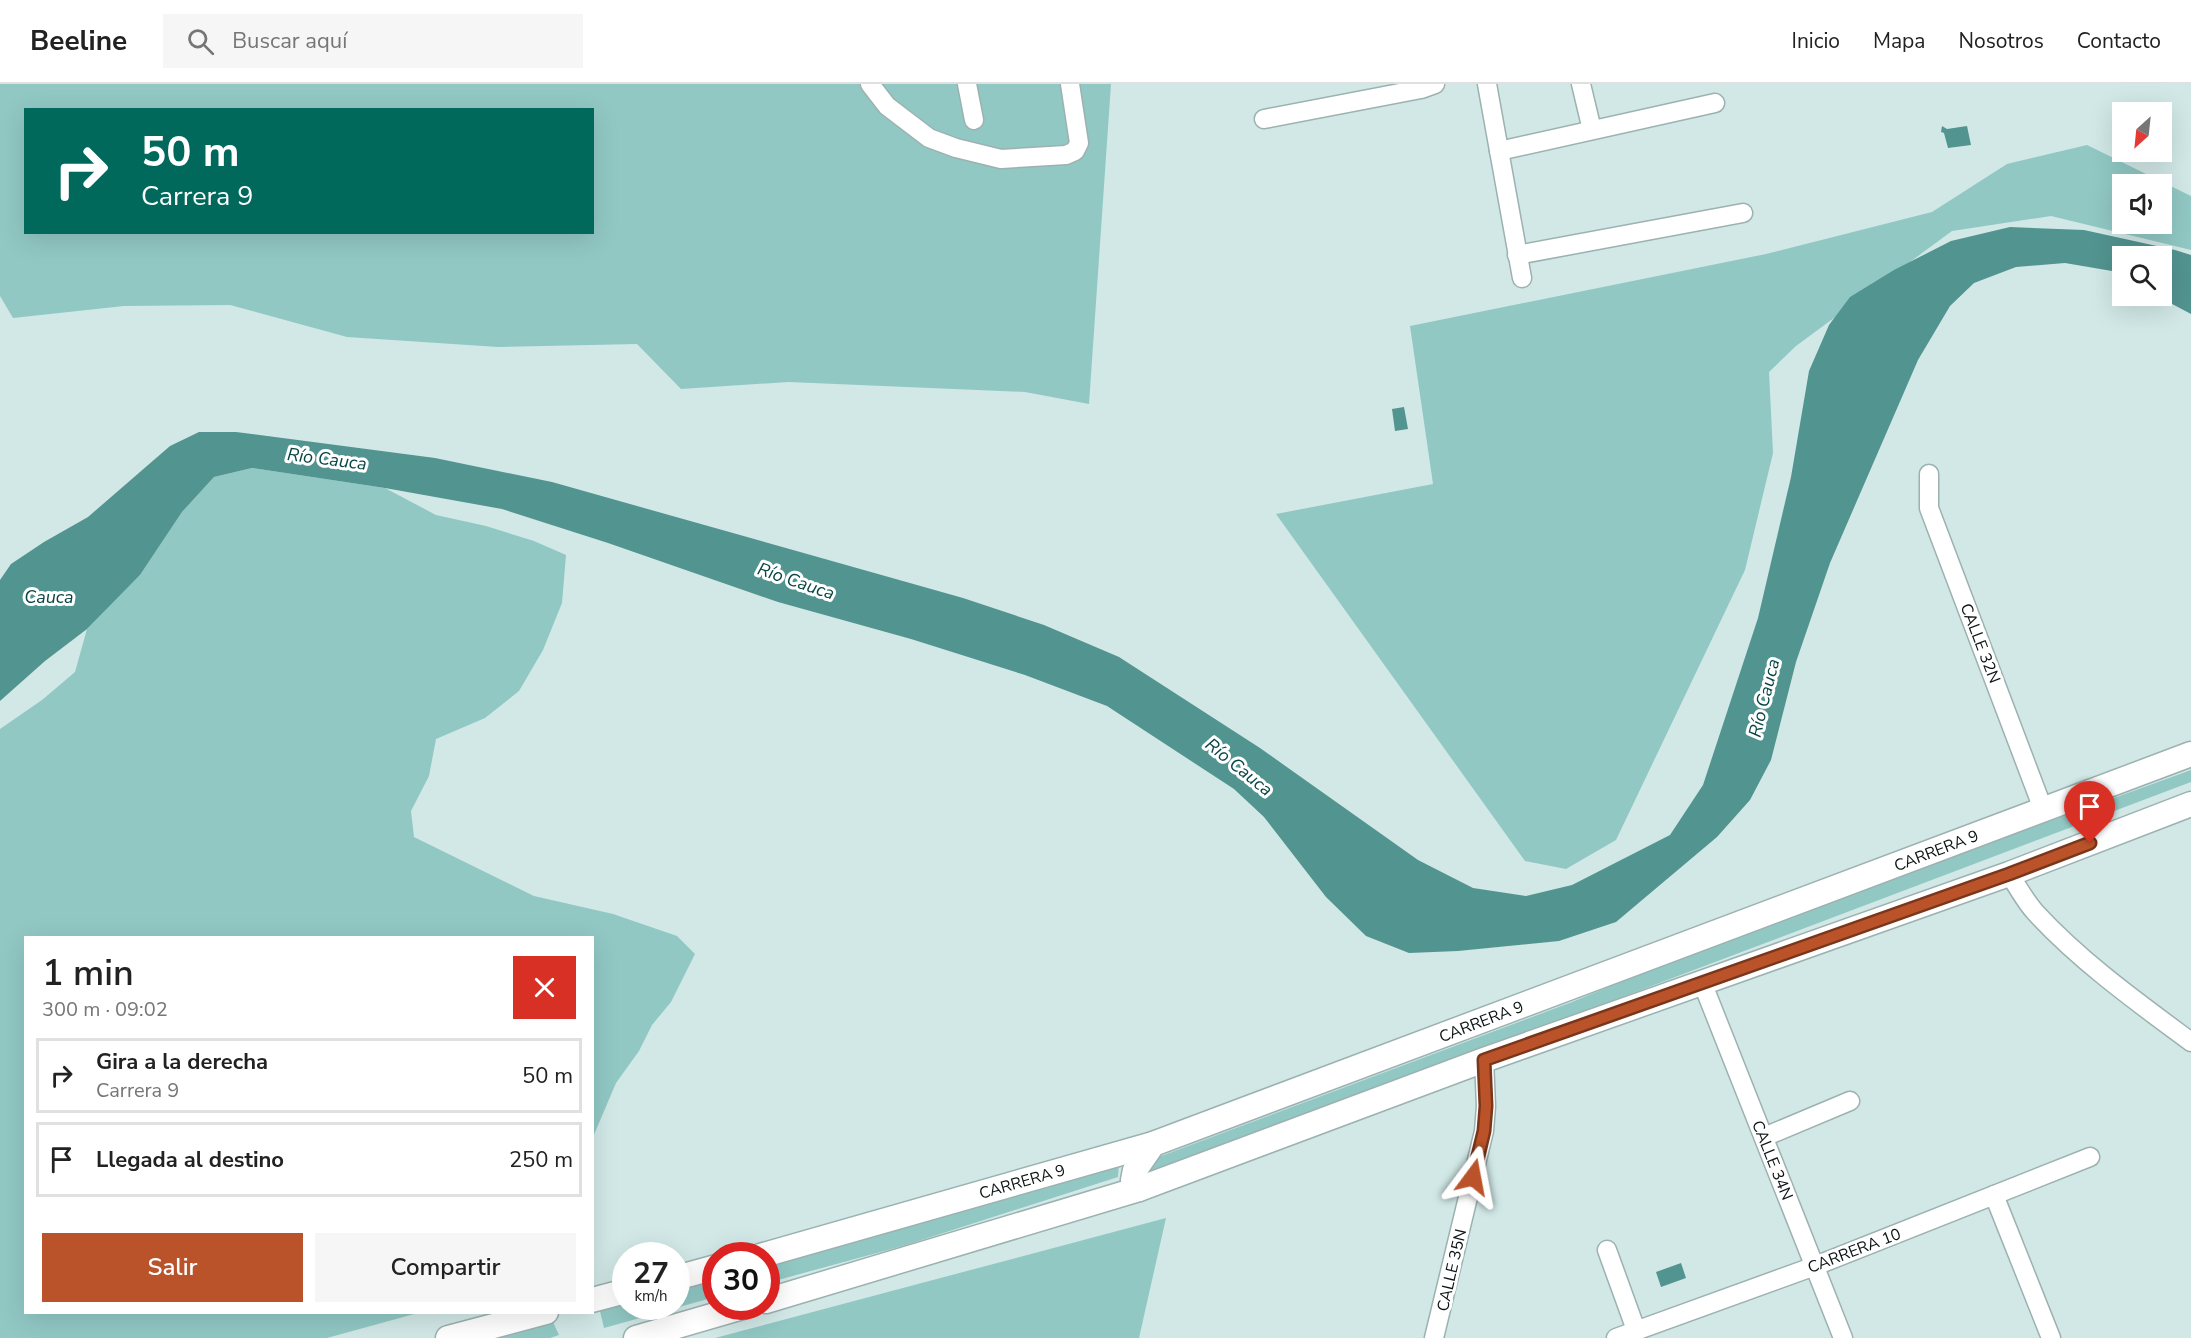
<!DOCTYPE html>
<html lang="es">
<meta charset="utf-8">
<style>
:root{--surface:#fff;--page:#f6f6f6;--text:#222;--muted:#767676;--line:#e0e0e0;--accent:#ba532a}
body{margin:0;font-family:"Nunito Sans",sans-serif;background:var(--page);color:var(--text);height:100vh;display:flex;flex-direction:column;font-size:22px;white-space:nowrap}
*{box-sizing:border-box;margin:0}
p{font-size:20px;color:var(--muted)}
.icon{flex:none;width:33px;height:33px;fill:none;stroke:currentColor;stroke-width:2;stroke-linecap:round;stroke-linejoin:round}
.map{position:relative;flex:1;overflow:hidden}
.side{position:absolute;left:24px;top:852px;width:570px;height:378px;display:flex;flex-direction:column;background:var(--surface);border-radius:0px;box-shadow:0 6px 24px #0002}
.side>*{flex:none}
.guide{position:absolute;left:24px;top:24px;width:570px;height:126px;border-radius:0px;box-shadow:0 6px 24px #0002;background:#00695c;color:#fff;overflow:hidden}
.needle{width:39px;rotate:207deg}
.controls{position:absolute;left:2112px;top:18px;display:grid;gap:12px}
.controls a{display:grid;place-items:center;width:60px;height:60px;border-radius:0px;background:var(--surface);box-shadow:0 6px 24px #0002;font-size:30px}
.speed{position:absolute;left:612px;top:1158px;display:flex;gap:12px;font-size:30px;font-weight:700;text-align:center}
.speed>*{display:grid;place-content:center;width:78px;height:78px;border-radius:50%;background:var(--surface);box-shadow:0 6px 24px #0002;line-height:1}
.speed small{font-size:15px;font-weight:400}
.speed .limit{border:9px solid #d22;background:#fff;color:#111}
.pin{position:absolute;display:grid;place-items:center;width:51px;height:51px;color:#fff;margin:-62px -26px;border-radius:50% 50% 50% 0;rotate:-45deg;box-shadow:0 0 6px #0007}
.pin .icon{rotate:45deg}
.me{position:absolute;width:66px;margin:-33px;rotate:13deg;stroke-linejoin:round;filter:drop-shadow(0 0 4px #0008)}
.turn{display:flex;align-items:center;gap:21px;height:126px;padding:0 18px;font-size:27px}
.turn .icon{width:78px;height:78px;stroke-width:2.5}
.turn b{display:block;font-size:42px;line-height:51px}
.round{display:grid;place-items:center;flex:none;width:63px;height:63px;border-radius:0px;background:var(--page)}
.overview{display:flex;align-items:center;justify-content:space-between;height:102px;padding:0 18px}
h1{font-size:36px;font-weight:600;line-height:45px}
.primary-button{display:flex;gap:12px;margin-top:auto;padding:12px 18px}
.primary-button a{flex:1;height:69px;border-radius:0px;background:var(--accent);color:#fff;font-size:24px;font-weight:600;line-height:69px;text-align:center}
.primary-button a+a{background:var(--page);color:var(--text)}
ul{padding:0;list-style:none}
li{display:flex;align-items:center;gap:18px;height:75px;margin:0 12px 9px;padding:0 6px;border:3px solid var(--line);border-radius:0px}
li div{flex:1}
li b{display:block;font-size:22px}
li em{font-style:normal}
header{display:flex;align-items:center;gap:36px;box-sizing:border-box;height:84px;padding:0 30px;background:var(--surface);border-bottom:2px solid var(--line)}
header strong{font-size:28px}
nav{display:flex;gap:33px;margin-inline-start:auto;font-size:21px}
.search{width:420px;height:54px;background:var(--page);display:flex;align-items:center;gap:15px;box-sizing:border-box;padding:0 21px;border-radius:0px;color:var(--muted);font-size:22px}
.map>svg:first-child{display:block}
</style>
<header>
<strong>Beeline</strong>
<div class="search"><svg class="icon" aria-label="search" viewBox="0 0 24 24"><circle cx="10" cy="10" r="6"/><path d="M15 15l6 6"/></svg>Buscar aquí</div>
<nav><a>Inicio</a><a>Mapa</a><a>Nosotros</a><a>Contacto</a></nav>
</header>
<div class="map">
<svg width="2191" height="1254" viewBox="0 0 2191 1254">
<rect width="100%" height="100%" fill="#d1e8e6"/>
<!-- green -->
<g fill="#91c8c4" fill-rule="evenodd">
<path d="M0 0H1111L1089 320 1025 308 789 298 681 305 637 260 498 263 347 253 230 221 124 222 13 234 0 212ZM26 26H592V148H26Z"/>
<path d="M2087 61 2191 112V166L2051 132 1952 147 1796 262 1769 288 1773 369 1745 486 1616 756 1566 785 1525 777 1276 430 1433 400 1410 242 1766 170 1932 128 2007 80ZM2122 100H2162V140H2122Z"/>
<polygon points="252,384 385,404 436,431 486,442 534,457 566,471 562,519 543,566 519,607 485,634 436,655 429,692 411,727 414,753 534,812 613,830 677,852 695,870 671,918 652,941 639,967 616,999 593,1053 592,854 26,854 26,1228 418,1229 327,1254 0,1254 0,645 42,616 75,588 87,545 140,491 182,428 214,393"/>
<polygon points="2191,686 2191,698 1580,929 1149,1089 1156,1074 1572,918 1710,861"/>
<polygon points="1119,1080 1118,1093 906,1161 767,1199 767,1179"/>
<polygon points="1166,1134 1139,1254 715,1254"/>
<polygon points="715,1192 715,1213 604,1244 599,1223 625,1216 626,1222 676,1222 677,1203"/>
<polygon points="553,1238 559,1251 550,1254 492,1254"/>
</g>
<!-- water -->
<g fill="#529490">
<polygon points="1942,42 1947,45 1967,42 1971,61 1948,64 1944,49 1941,48"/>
<polygon points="2010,143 2084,146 2175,166 2191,171 2191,230 2157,212 2162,212 2162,172 2122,172 2122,193 2112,187 2065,179 2016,183 1974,199 1950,222 1918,276 1830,479 1796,578 1771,676 1750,716 1717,753 1616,838 1559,857 1458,867 1409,869 1366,852 1326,813 1264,733 1234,705 1107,622 1025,591 911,555 778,518 608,459 502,425 385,404 252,384 214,393 182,428 140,491 87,545 45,577 0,617 0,496 11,480 44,458 88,433 170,362 199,348 236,348 435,374 552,398 963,514 1044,541 1119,573 1260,664 1418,776 1473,804 1526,812 1572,801 1670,751 1703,701 1758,534 1791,393 1809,287 1829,241 1850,213 1894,186 1951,157"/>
<polygon points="1404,323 1408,345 1395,347 1392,325"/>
<polygon points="1681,1179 1686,1194 1661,1203 1656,1188"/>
</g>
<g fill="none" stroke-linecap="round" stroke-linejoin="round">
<defs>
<g id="minor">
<polyline points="870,0 887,22 929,54 956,64 1001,75 1066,71 1075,67 1079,59 1070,0"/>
<polyline points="967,0 974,36"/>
<polyline points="1487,0 1522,194"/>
<polyline points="1581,0 1592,46"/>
<polyline points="1264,35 1421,5 1435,0"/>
<polyline points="1499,67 1715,19"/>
<polyline points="1517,171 1743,129"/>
<polyline points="1929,390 1929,424 2043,725"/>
<path d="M2009 790C2018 803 2025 817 2035 828 2081 878 2137 918 2191 958"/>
<polyline points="1702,898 1843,1254"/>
<polyline points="1764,1053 1850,1017"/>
<polyline points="1994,1111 2051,1254"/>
<polyline points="1607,1166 1636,1246"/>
<polyline points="1434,1254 1484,1047 1486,1022 1484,976"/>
<polyline points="1616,1254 1815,1182 2090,1073"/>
</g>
<g id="major">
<polyline points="1139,1105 1133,1096 1135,1086 1153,1060"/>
<polyline points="760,1172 1153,1060 2191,670"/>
<polyline points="676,1194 716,1183"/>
<polyline points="592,1216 626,1207"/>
<polyline points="766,1217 1139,1105 1484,976 2009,790 2191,720"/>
<polyline points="448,1254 546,1228"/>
<polyline points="636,1254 746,1222"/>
</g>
</defs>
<!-- minor casing -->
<use href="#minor" stroke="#9cb2b0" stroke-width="21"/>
<!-- major casing -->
<use href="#major" stroke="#9cb2b0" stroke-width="27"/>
<!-- minor -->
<use href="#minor" stroke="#fff" stroke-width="18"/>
<!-- major -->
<use href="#major" stroke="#fff" stroke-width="24"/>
</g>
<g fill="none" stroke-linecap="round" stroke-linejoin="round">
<defs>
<polyline id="route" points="1473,1093 1484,1047 1486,1022 1484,976 2009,790 2090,759"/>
</defs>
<!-- route casing -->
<use href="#route" stroke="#79361b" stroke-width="15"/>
<!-- route -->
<use href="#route" stroke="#ba532a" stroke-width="10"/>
</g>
<g text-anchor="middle" stroke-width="6" stroke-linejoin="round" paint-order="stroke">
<!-- street labels -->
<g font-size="16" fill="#0b1313" stroke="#fff">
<text transform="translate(1981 559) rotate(69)" y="6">CALLE 32N</text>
<text transform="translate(1936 766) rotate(-21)" y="6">CARRERA 9</text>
<text transform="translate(1481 937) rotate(-21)" y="6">CARRERA 9</text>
<text transform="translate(1773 1076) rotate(68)" y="6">CALLE 34N</text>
<text transform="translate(1022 1097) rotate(-16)" y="6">CARRERA 9</text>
<text transform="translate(1854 1166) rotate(-21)" y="6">CARRERA 10</text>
<text transform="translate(1451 1186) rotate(-77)" y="6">CALLE 35N</text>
</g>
<!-- water labels -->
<g font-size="18" font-style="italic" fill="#084644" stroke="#fff">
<text transform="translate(327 375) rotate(7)" y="6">Río Cauca</text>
<text transform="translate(796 497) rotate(19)" y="6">Río Cauca</text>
<text x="49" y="519">Cauca</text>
<text transform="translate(1764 614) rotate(-76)" y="6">Río Cauca</text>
<text transform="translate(1239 683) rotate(39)" y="6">Río Cauca</text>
</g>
</g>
</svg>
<div class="controls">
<a><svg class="needle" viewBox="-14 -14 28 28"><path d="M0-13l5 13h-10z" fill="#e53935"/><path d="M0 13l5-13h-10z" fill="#767676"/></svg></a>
<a><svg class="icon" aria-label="sound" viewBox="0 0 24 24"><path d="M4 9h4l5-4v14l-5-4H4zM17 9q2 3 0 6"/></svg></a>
<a><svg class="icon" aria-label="search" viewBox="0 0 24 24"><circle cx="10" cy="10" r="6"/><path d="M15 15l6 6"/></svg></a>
</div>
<div class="speed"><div>27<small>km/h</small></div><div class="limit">30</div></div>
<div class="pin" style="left:2090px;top:759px;background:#d93025"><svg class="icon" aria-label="arrive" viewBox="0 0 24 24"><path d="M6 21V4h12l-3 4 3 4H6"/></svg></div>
<svg class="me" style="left:1473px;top:1093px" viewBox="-20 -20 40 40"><path d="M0-17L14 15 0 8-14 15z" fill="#ba532a" stroke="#fff" stroke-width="4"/></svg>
<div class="guide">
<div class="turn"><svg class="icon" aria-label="right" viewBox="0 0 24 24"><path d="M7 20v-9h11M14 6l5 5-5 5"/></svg><div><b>50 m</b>Carrera 9</div></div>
</div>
<section class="side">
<div class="overview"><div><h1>1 min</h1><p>300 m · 09:02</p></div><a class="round" style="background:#d93025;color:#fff"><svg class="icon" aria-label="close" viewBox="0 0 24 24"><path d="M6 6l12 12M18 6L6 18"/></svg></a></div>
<ul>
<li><svg class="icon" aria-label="right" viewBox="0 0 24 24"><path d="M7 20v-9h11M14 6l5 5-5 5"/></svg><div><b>Gira a la derecha</b><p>Carrera 9</p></div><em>50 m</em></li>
<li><svg class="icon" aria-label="arrive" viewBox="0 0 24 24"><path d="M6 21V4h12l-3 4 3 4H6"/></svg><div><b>Llegada al destino</b></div><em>250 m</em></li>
</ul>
<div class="primary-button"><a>Salir</a><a>Compartir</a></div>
</section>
</div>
